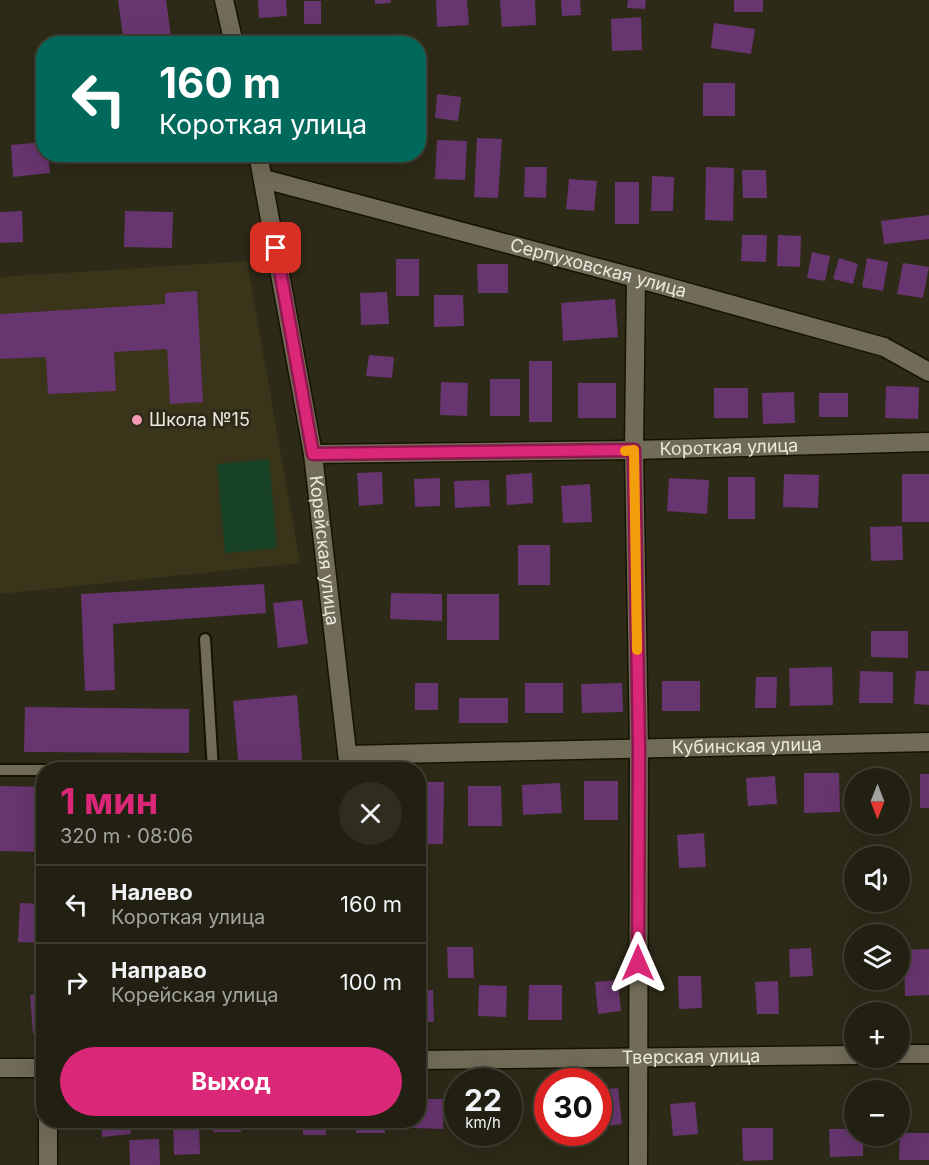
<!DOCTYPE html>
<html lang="ru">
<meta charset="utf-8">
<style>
:root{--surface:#222012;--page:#2e2d20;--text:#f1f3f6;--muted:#a2a39f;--line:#3f3e32;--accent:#db2777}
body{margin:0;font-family:Inter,sans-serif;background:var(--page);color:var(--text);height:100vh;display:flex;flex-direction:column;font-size:22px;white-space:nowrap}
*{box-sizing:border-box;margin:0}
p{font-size:20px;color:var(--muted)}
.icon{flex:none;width:33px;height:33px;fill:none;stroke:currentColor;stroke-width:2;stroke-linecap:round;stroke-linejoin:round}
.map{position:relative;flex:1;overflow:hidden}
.drawer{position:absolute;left:36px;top:762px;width:390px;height:366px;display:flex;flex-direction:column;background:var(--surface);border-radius:24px;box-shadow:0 6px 24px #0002,0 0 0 2px var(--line)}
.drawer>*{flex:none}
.hud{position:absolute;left:36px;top:36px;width:390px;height:126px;border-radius:24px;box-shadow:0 6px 24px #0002,0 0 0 2px var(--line);background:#00695c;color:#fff;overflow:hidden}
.needle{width:39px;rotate:180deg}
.buttons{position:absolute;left:844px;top:768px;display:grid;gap:12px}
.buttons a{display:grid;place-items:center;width:66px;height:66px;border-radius:50%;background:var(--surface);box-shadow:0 6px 24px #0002,0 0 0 2px var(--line);font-size:30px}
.speed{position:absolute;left:444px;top:1068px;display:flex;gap:12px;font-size:30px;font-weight:700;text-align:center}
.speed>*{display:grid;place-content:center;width:78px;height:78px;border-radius:50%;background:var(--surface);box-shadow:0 6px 24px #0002,0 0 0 2px var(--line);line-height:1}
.speed small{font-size:15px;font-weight:400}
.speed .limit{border:9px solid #d22;background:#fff;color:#111}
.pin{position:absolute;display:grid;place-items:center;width:51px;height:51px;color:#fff;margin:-26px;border-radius:12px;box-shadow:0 3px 9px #0006}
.me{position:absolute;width:66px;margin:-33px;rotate:0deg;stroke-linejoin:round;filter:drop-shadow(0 0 4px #0008)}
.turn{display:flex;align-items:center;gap:21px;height:126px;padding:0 24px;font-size:27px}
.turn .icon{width:78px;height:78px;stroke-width:2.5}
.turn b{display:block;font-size:42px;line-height:51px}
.round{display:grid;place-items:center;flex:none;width:63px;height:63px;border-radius:32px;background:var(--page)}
.summary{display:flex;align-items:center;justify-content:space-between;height:102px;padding:0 24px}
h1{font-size:36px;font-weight:700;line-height:45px;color:var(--accent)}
.action{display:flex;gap:12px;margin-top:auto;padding:12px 24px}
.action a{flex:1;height:69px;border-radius:36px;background:var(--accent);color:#fff;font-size:24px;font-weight:700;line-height:69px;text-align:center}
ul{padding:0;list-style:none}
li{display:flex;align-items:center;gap:18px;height:78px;padding:0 24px;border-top:2px solid var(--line)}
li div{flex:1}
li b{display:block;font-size:22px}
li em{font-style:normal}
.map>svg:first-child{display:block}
</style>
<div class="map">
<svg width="929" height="1165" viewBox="0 0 929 1165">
<rect width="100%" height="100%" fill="#2e2a18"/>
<!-- built -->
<polygon fill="#39341a" points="247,261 300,563 0,594 0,277"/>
<!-- green -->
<polygon fill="#184226" points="269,459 277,548 225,553 217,464"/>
<!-- building -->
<g fill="#67356f">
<polygon points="118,0 166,0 172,44 124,44"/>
<polygon points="258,0 286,0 287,16 259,18"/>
<polygon points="375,0 391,0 391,3 375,4"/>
<polygon points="436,0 467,0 469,25 437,27"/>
<polygon points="500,0 535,0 536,25 502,27"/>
<polygon points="561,0 580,0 581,15 562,16"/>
<polygon points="628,0 646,0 645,9 627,8"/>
<rect x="734" y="0" width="29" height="12"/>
<rect x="304" y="1" width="17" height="23"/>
<polygon points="641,17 642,50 612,51 611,19"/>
<polygon points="714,23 755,29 751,54 711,48"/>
<rect x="703" y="83" width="32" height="33"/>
<polygon points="437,94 461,97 458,121 435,118"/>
<polygon points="477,138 502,139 498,198 474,197"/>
<polygon points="437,140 467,141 465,180 435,179"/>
<polygon points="44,142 44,154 48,154 50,173 13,177 11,145"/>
<polygon points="525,167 547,167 546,198 524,197"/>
<polygon points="706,167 734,168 733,221 705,220"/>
<polygon points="742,170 766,170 767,198 743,198"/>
<polygon points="652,176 674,177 673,211 651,211"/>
<polygon points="569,179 597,181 594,211 566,209"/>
<rect x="615" y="182" width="24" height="42"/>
<polygon points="22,211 23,242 0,243 0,212"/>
<polygon points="125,211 173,212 172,248 124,247"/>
<polygon points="929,215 929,239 884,244 881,221"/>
<polygon points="742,235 767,235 766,262 741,261"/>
<polygon points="778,235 801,236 800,267 777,266"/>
<polygon points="812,252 830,256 825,281 807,278"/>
<polygon points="839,258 858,264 853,284 833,279"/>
<polygon points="867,258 888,262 883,291 862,287"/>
<rect x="396" y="259" width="23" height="37"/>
<polygon points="903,263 929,267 923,298 897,294"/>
<polygon points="477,264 508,264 508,293 478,293"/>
<polygon points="197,291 203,402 170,404 167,349 114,352 116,391 48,394 46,357 0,359 0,314 165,304 165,293"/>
<polygon points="387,292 389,324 361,325 360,293"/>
<polygon points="434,295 463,295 464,326 434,327"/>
<polygon points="615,299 618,337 563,341 561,303"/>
<polygon points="369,355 394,357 392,378 366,376"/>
<rect x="529" y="361" width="23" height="61"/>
<rect x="490" y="379" width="30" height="37"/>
<polygon points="441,382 468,383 467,416 440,415"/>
<rect x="578" y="383" width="38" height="35"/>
<polygon points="886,386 919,387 918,419 885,418"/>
<rect x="714" y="388" width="34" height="30"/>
<polygon points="794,392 795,423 763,424 762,393"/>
<rect x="819" y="393" width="29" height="24"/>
<polygon points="382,472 383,504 359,506 357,473"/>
<polygon points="532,473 533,503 507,505 506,475"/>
<polygon points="784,474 819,475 818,508 783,507"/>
<rect x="902" y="474" width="27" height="48"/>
<rect x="728" y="477" width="27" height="42"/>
<polygon points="440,478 440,506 415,507 414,479"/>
<polygon points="669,478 709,480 707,514 667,511"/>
<polygon points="489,480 490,506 455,508 454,481"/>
<polygon points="590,484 592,522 563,523 561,486"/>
<polygon points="902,526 903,560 871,561 870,527"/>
<rect x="518" y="545" width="32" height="40"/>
<polygon points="264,584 266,613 113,624 115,690 85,691 81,594"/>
<polygon points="391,593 442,594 442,621 390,619"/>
<rect x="447" y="594" width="52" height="46"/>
<polygon points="302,600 308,644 278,648 273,603"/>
<polygon points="871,631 908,631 908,658 871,657"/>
<polygon points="832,667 833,705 790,706 789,668"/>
<polygon points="860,671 893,672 893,703 859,703"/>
<polygon points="916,671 929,671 929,705 914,704"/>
<polygon points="756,677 777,677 776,708 755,708"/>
<rect x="662" y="681" width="38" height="30"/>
<rect x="415" y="683" width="23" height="27"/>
<rect x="525" y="683" width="38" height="30"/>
<polygon points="622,683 623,712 582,713 581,684"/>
<polygon points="297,695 303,770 239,770 233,701"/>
<rect x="459" y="698" width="49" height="25"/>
<polygon points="25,707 189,709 189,753 24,752"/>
<polygon points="804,773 839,773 840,812 804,813"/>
<rect x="920" y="774" width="9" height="34"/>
<rect x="868" y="775" width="31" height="3"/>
<polygon points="775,776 777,804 748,806 746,778"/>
<rect x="584" y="781" width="34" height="39"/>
<polygon points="418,782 444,782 443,844 418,844"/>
<polygon points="560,783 562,813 523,815 522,785"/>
<polygon points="0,786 44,787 44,852 0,851"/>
<polygon points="468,786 501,786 502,826 468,826"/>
<polygon points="704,833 706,867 679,868 677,835"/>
<polygon points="20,903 44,904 44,943 18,942"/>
<rect x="850" y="935" width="5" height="28"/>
<polygon points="447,947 473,947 474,978 448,978"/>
<polygon points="811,948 813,976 790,977 789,949"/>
<polygon points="929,949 929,995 905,996 904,950"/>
<polygon points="678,976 701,976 702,1008 679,1009"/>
<polygon points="618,980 621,1011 598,1014 595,982"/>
<polygon points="778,981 779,1014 757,1014 755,982"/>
<polygon points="479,985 507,986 506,1017 478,1016"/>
<polygon points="529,985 562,985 562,1020 528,1020"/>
<polygon points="433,990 434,1022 418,1022 418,991"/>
<polygon points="44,993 44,1034 33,1034 30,995"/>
<polygon points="618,1088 622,1124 598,1127 598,1090"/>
<rect x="536" y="1097" width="12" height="27"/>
<polygon points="418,1099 444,1099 443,1129 413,1128 413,1120 418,1120"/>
<polygon points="695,1102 698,1134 673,1136 670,1104"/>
<polygon points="101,1120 130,1120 131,1134 102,1137"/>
<polygon points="173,1120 199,1120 200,1154 174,1155"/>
<rect x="213" y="1120" width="28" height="12"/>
<rect x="303" y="1120" width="23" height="15"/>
<rect x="356" y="1120" width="29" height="13"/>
<polygon points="742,1128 773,1128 773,1160 743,1161"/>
<polygon points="829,1129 855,1129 855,1136 863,1136 863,1156 830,1157"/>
<polygon points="900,1133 929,1133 929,1160 899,1160"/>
<polygon points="159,1139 160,1165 130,1165 129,1140"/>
</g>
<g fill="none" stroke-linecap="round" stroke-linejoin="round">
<defs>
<g id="service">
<polyline points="205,639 213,770"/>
<polyline points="0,770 44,770"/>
</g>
<g id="minor">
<polyline points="224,0 234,44"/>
<path id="s1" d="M258 154 313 454 349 770"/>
<path id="s2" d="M264 179 636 278 884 347 929 372"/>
<polyline points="636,278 634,450 639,748 638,1165"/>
<path id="s3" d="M313 454 634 450 929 442"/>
<path id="s4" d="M348 755 929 742"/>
<polyline points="900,1054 929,1054"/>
<path id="s5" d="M418 1060 855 1055"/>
<polyline points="0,1068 44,1068"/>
<polyline points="48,1120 48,1165"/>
</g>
</defs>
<!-- service casing -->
<use href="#service" stroke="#161303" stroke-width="14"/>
<!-- minor casing -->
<use href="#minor" stroke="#161303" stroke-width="21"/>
<!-- service -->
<use href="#service" stroke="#716c58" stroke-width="10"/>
<!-- minor -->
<use href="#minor" stroke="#716c58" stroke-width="18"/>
</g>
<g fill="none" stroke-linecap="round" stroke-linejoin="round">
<defs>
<polyline id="route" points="276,248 313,454 634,450 639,748 638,963"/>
</defs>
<!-- route casing -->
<use href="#route" stroke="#8e194d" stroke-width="15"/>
<!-- route -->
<use href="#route" stroke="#db2777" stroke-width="10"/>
<!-- slow -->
<polyline stroke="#f59e0b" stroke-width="10" points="625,451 634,450 637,650"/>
</g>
<!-- markers -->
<circle fill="#f19ab1" stroke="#2e2a18" stroke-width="2" cx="137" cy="420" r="6"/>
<g text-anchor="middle" stroke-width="6" stroke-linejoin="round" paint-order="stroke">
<!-- street labels -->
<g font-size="18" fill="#ebe9dd" stroke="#2e2a18">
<text dy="6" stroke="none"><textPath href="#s2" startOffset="346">Серпуховская улица</textPath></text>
<text dy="6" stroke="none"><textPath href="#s3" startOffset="416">Короткая улица</textPath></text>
<text dy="6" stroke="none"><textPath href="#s1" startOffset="402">Корейская улица</textPath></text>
<text dy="6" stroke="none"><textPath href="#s4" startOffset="399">Кубинская улица</textPath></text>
<text dy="6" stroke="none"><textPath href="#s5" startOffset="273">Тверская улица</textPath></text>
</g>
<!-- poi labels -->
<g font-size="18" fill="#ebe9dd" stroke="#2e2a18" text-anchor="start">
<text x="149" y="426">Школа №15</text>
</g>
</g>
</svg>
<div class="buttons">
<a><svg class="needle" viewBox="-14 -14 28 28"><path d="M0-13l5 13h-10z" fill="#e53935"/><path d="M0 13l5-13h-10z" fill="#a2a39f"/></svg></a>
<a><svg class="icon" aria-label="sound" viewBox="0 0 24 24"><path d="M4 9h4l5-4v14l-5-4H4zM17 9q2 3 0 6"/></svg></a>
<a><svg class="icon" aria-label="layers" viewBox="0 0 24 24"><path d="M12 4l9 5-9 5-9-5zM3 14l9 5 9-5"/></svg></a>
<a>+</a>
<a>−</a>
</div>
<div class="speed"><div>22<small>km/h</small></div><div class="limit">30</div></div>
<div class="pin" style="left:276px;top:248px;background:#d93025"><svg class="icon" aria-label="arrive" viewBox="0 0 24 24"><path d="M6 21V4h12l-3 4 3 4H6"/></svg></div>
<svg class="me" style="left:638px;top:963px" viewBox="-20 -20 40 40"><path d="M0-17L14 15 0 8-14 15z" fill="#db2777" stroke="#fff" stroke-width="4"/></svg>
<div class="hud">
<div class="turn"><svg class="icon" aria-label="left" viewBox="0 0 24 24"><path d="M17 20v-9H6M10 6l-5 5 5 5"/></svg><div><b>160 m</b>Короткая улица</div></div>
</div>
<section class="drawer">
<div class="summary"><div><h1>1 мин</h1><p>320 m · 08:06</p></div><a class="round"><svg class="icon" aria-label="close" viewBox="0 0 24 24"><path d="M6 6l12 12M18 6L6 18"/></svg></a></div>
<ul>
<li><svg class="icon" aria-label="left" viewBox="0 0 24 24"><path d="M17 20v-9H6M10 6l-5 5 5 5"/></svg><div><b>Налево</b><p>Короткая улица</p></div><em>160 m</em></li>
<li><svg class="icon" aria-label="right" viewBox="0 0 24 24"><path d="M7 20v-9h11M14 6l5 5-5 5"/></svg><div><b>Направо</b><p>Корейская улица</p></div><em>100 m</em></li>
</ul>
<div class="action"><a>Выход</a></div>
</section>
</div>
